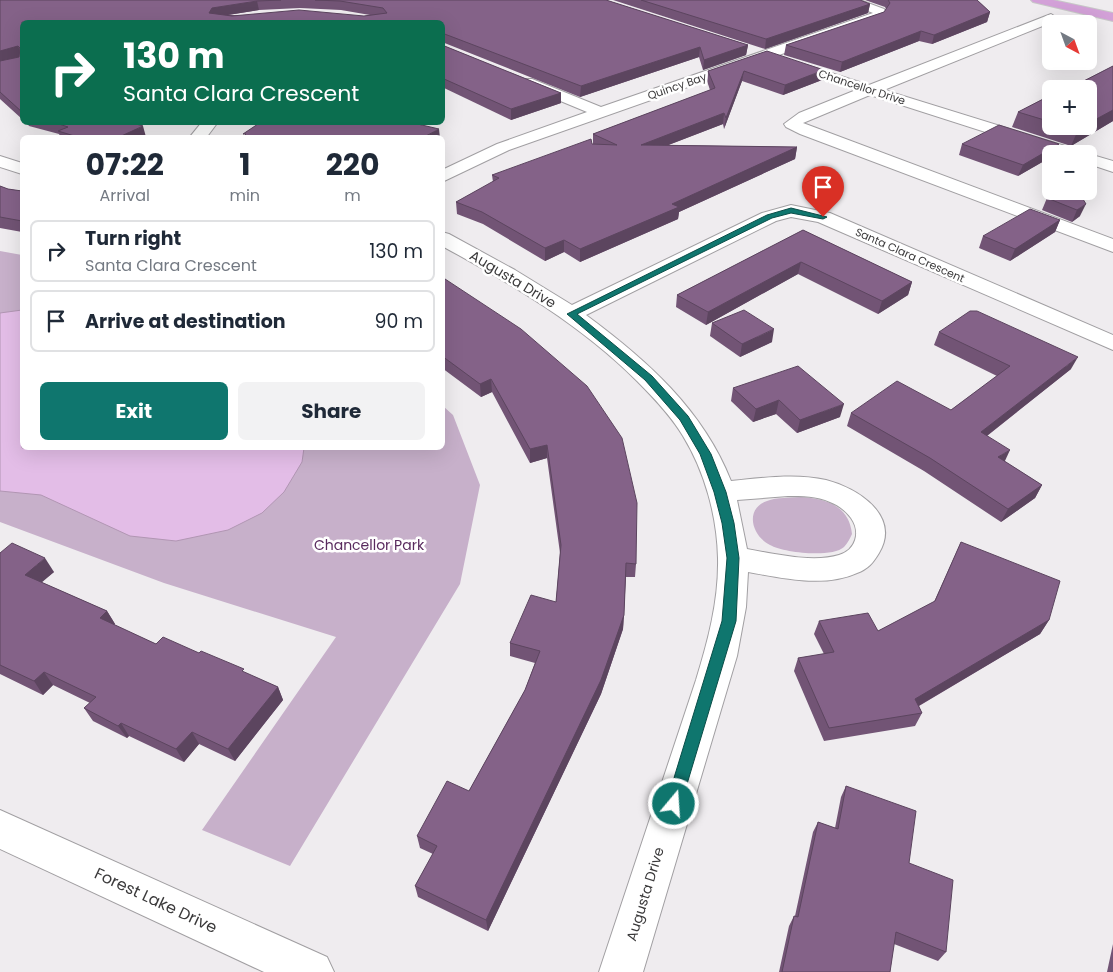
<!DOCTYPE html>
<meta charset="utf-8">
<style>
:root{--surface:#fff;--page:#f2f2f3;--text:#1f2937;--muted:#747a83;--line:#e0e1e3;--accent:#0f766e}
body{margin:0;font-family:Poppins,sans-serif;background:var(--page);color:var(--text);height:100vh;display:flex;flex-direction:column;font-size:19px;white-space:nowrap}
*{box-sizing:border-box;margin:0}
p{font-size:16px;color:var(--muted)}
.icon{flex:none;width:28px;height:28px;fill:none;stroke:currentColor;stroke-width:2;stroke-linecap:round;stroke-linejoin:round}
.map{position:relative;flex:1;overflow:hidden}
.sheet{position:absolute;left:20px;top:135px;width:425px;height:315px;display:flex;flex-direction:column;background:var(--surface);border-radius:8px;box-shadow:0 5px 20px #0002}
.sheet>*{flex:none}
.top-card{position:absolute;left:20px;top:20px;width:425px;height:105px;border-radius:8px;box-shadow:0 5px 20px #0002;background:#0b6e4f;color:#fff;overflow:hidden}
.needle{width:32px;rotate:139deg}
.tools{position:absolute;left:1042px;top:15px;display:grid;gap:10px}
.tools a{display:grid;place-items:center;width:55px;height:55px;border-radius:8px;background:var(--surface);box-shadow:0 5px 20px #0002;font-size:25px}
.pin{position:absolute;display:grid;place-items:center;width:42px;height:42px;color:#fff;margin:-51px -21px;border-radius:50% 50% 50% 0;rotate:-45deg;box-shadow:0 0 5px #0007}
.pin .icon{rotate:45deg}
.me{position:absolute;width:55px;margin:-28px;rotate:18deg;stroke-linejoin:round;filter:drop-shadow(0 0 4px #0008)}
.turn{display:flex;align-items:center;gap:18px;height:105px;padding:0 20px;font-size:22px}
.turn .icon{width:65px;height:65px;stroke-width:2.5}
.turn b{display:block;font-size:35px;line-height:42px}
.eta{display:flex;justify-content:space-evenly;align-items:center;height:85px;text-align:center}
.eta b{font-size:30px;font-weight:700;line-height:35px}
.button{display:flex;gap:10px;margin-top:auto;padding:10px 20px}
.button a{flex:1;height:58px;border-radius:8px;background:var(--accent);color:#fff;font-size:20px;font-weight:700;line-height:58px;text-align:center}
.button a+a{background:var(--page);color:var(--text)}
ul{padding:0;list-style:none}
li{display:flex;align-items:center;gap:15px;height:62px;margin:0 10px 8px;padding:0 10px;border:2px solid var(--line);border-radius:8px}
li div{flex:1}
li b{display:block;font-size:19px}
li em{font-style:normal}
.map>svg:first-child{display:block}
</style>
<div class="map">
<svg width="1113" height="972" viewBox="0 0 1113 972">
<rect width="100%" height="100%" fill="#efecef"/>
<!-- green -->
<g fill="#c7b0ca">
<polygon points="0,251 22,255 22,448 442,448 443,406 453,415 480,485 460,584 290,866 202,830 336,637 164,583 0,522"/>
<path d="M801 497C826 499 849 505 852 534 850 538 848 543 844 547 832 558 784 553 770 545 752 536 744 509 767 501 777 497 790 498 801 497Z"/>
</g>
<!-- water -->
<polygon fill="#e3bde7" stroke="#b196b3" points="22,310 22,448 304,448 302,462 284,492 262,513 228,530 176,541 130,536 41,495 0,491 0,313"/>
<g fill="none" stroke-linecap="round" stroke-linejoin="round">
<defs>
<g id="minor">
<polygon points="843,0 860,0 884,9 886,12 881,19 509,150 442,182 442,170 497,144 587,112 522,85 520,82 522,79 532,79 601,107 873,13 845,2"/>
<polygon points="1051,14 1057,18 1055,21 884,90 1078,150 1080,154 1054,154 870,95 803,123 1113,239 1113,252 800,134 786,127 784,124 799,113 856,90 783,67 781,64 783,61 793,61 869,85"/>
<polygon points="202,122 218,122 206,138 189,138"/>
<polygon points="1089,154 1113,161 1113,172 1089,164"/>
<polygon points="0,156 22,163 22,174 0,167"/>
<path d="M791 205 830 213 1113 335V350L818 222 791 217 776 221 586 315C647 360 703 410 731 481 762 478 795 473 826 480 858 488 901 516 879 553 873 563 868 569 857 573 824 588 782 578 748 572L746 607 737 656 643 972H599L696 680C708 641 719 600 718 558 717 516 705 472 683 436 671 416 654 398 637 381 581 325 512 284 442 246V232L449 234 515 270 572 305 762 213ZM788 496C802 496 817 496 830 502 838 505 846 511 851 518 861 532 856 550 839 555 813 563 774 554 747 549L737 500Z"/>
<polygon points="0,810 327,957 334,972 264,972 0,849"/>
</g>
<polygon id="major" points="1031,0 1053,0 1113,13 1113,21 1033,2"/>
</defs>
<!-- minor casing -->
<use href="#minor" stroke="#a19fa2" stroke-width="2"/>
<!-- major casing -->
<use href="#major" stroke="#c8c8c8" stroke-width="2"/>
<!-- minor -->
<use href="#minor" fill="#fff" fill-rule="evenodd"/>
<!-- major -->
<use href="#major" fill="#d3a1d8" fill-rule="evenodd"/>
</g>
<!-- wall -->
<g fill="#725475" fill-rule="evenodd">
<path d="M0 0H606L748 45 746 55 703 70 699 57 580 97 442 42V22H22V119L0 99ZM300 8 341 10 370 15 364 16 228 15 259 10Z"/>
<polygon points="613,0 860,0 870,4 868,13 765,49"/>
<polygon points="865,0 977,0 990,12 987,22 932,44 919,41 840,72 784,55 786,45 884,12 886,9 885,7"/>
<polygon points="442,45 561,93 561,103 511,120 442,87"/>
<polygon points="767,51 822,80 783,95 742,81 724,129 723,124 668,145 797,147 795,159 679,212 678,219 580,262 564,252 545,261 483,224 457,214 456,202 493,182 492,175 593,144 593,134 710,90 707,81 708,71"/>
<polygon points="1113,66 1113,121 1071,146 1012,127 1018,112 1051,95 1051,126 1089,126 1089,89 1063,89 1068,86 1072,87"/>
<polygon points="26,122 129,122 146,137 145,138 61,138 59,134 29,126"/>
<polygon points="962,144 1051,154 1051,157 1018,176 959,155"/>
<polygon points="0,186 8,189 22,191 22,232 0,228"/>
<polygon points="1078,191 1080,216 1072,222 1042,210 1047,198"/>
<polygon points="1060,220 1055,232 1010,261 979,248 983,236"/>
<polygon points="803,230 912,282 908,295 878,314 798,274 706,325 676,307 677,295"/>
<polygon points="442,277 636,564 635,577 626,577 623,629 601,694 488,931 418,897 415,886 433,854 420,848 417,836 469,791 525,690 535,663 510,656 510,643 556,602 560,553 547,458 530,463 492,392 481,397 442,368"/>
<polygon points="712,323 772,342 740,357 710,336"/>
<polygon points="939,332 1071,369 987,436 1004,461 1042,485 1035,498 1001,522 924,471 847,426 851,413 951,410 997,376 934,345"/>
<polygon points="733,388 840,417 797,433 776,414 753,422 731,401"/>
<polygon points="961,542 1049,620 1040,634 919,706 922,713 915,726 824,741 794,671 798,658 824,654 814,634 819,621 878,631 934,602"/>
<polygon points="0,553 54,572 41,582 107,611 115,624 114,625 156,644 245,673 278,687 283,700 235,761 199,744 184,762 129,736 127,738 93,721 84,708 90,703 53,685 43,695 0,674"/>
<polygon points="846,786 909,863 946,952 938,961 894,944 890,972 779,972 789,926 794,916 795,916 813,832 818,822 835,828 841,797"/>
<polygon points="1113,944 1113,972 1107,972"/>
</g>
<!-- shaded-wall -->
<g fill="#5c455f">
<polygon points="257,1 259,10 215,17 209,13 212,8"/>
<polygon points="870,4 868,13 765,49 766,39"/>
<polygon points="990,12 987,22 932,44 934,35"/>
<polygon points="921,31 919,41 840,72 842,62"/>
<polygon points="748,45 746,55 703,70 704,60"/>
<polygon points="18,46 22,56 0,62 0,51"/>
<polygon points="700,47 699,57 580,97 581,86"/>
<polygon points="824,70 822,80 783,95 785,85"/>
<polygon points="744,71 742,81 724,129 726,118"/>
<polygon points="561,93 561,103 511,120 511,109"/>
<polygon points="1113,110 1113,121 1071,146 1078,130 1084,126 1089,126 1089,123"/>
<polygon points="724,113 723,124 640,156 641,145"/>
<polygon points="143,126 146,137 145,138 117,138"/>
<polygon points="439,129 440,138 422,138"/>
<polygon points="1059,144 1055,154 1051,154 1051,157 1018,176 1023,165"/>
<polygon points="797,147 795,159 679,212 678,219 580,262 580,249 672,204"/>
<polygon points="1086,204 1080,216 1072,222 1077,210"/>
<polygon points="1060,220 1055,232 1010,261 1015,249"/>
<polygon points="564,240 564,252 545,261 545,248"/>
<polygon points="801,262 798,274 706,325 708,312"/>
<polygon points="912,282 908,295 878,314 882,301"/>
<polygon points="774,329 772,342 740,357 742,344"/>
<polygon points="1078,357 1071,369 975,445 981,432"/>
<polygon points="491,379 492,392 481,397 480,384"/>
<polygon points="779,400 776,414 753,422 756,409"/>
<polygon points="844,404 840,417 797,433 800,420"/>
<polygon points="547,445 547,458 530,463 530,449"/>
<polygon points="1010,450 1004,463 998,457"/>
<polygon points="1042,485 1035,498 1001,522 1008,509"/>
<polygon points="45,558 54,572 34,589 25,575"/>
<polygon points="107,611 115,624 108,631 100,618"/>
<polygon points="624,615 623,629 601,694 488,931 486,920"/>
<polygon points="1049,620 1040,634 908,712 915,699"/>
<polygon points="44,672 53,685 43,695 34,681"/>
<polygon points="278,687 283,700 235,761 228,749"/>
<polygon points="121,723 129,736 127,738 118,726"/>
<polygon points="192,732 199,744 184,762 176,749"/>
</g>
<!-- building -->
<g fill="#846288" stroke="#5c455f">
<polygon points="0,0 281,0 257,1 212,8 209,13 232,16 299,10 364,16 387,13 383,8 340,1 315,0 606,0 748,45 704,60 700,47 581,86 442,33 442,22 22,22 22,112 0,92 0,61 19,57 20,48 18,46 0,51"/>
<polygon points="641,0 860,0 870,4 766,39"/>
<polygon points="888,0 977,0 990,12 934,35 921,31 842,62 786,45 884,12 890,3"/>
<polygon points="442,45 561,93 511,109 442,78"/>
<polygon points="767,51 824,70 785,85 744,71 726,118 724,113 641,145 797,147 672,204 679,207 580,249 564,240 545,248 482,212 456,202 499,178 492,175 591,139 592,144 617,145 593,134 715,88 708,71"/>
<polygon points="1113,66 1113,110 1089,123 1089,89 1063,89 1068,86 1072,87"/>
<polygon points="1051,95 1051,122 1018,112"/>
<polygon points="53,122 129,122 143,126 117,138 81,138 58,131 68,127"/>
<polygon points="261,122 409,122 439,129 422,138 242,138 246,134 243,134"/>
<polygon points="999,125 1059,144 1023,165 962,144"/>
<polygon points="1066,126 1084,126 1078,130"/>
<polygon points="0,186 8,189 22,191 22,221 0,217"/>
<polygon points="1059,191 1078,191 1086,204 1077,210 1047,198"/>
<polygon points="1030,209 1060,220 1015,249 983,236"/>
<polygon points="803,230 912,282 882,301 801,262 708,312 677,295"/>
<polygon points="442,277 521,329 587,386 622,438 637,503 636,564 626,563 624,615 601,680 486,920 415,886 437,846 417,836 447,781 469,791 525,690 540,651 510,643 531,595 556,602 561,545 547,445 530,449 491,379 480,384 442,356"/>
<polygon points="744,310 774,329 742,344 712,323"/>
<polygon points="970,311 977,311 1078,357 981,432 1010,450 998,457 1042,485 1008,509 930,458 851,413 897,381 951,410 1010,366 939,332"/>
<polygon points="798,366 844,404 800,420 779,400 756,409 733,388"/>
<polygon points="961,542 1060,581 1049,620 915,699 922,713 829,728 798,658 834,652 819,621 868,613 878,631 935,601"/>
<polygon points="12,543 45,558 25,575 107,611 100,618 156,644 163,637 199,653 201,651 244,669 242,671 278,687 228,749 192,732 176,749 121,723 118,726 84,708 96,697 44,672 34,681 0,665 0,553"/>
<polygon points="846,786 916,811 909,863 953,880 946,952 896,932 890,972 782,972 794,916 798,917 818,822 838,829"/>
</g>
<!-- route -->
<polygon fill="#0f766e" stroke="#0a4d48" points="791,208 827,217 823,219 791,213 772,218 577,314 652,376 688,416 711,454 726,492 734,523 739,558 736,621 681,804 679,809 674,812 668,809 666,804 722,621 727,558 722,523 714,492 700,454 680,420 645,380 567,314 767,215"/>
<g text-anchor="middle" stroke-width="5" stroke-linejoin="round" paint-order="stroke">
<!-- far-street labels -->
<g font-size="11" fill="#3b3a3b" stroke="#fff">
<text transform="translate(677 86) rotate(-19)" y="4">Quincy Bay</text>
<text transform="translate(862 87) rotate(18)" y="4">Chancellor Drive</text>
<text transform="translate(910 255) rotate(24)" y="4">Santa Clara Crescent</text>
</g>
<!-- street labels -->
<g font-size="14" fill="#3b3a3b" stroke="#fff">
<text transform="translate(513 279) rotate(31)" y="5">Augusta Drive</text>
<text transform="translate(645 894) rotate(-73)" y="5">Augusta Drive</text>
</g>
<!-- park labels -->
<g font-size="14" fill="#592b5e" stroke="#fff">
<text x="369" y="550">Chancellor Park</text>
</g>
<!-- near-street labels -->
<g font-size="16" fill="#3b3a3b" stroke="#fff">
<text transform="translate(156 900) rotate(25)" y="6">Forest Lake Drive</text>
</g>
</g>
</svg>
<div class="tools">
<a><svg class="needle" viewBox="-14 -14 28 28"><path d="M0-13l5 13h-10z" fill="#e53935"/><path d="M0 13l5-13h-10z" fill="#747a83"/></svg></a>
<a>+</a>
<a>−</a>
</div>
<div class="pin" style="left:823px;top:217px;background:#d93025"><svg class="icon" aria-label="arrive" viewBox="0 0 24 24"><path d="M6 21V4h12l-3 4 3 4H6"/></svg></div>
<svg class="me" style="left:674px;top:804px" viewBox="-20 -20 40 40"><circle r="17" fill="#0f766e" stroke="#fff" stroke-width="3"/><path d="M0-11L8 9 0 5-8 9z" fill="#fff"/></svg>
<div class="top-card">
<div class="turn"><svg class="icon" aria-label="right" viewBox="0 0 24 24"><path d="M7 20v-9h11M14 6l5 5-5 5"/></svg><div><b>130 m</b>Santa Clara Crescent</div></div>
</div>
<section class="sheet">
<div class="eta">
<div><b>07:22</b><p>Arrival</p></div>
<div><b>1</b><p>min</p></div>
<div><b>220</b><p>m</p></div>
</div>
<ul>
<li><svg class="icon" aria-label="right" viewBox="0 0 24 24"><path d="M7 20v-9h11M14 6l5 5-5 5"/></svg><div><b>Turn right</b><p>Santa Clara Crescent</p></div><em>130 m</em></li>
<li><svg class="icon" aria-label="arrive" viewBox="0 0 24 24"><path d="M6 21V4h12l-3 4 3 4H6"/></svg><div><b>Arrive at destination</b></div><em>90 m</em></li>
</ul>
<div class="button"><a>Exit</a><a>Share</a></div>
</section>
</div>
